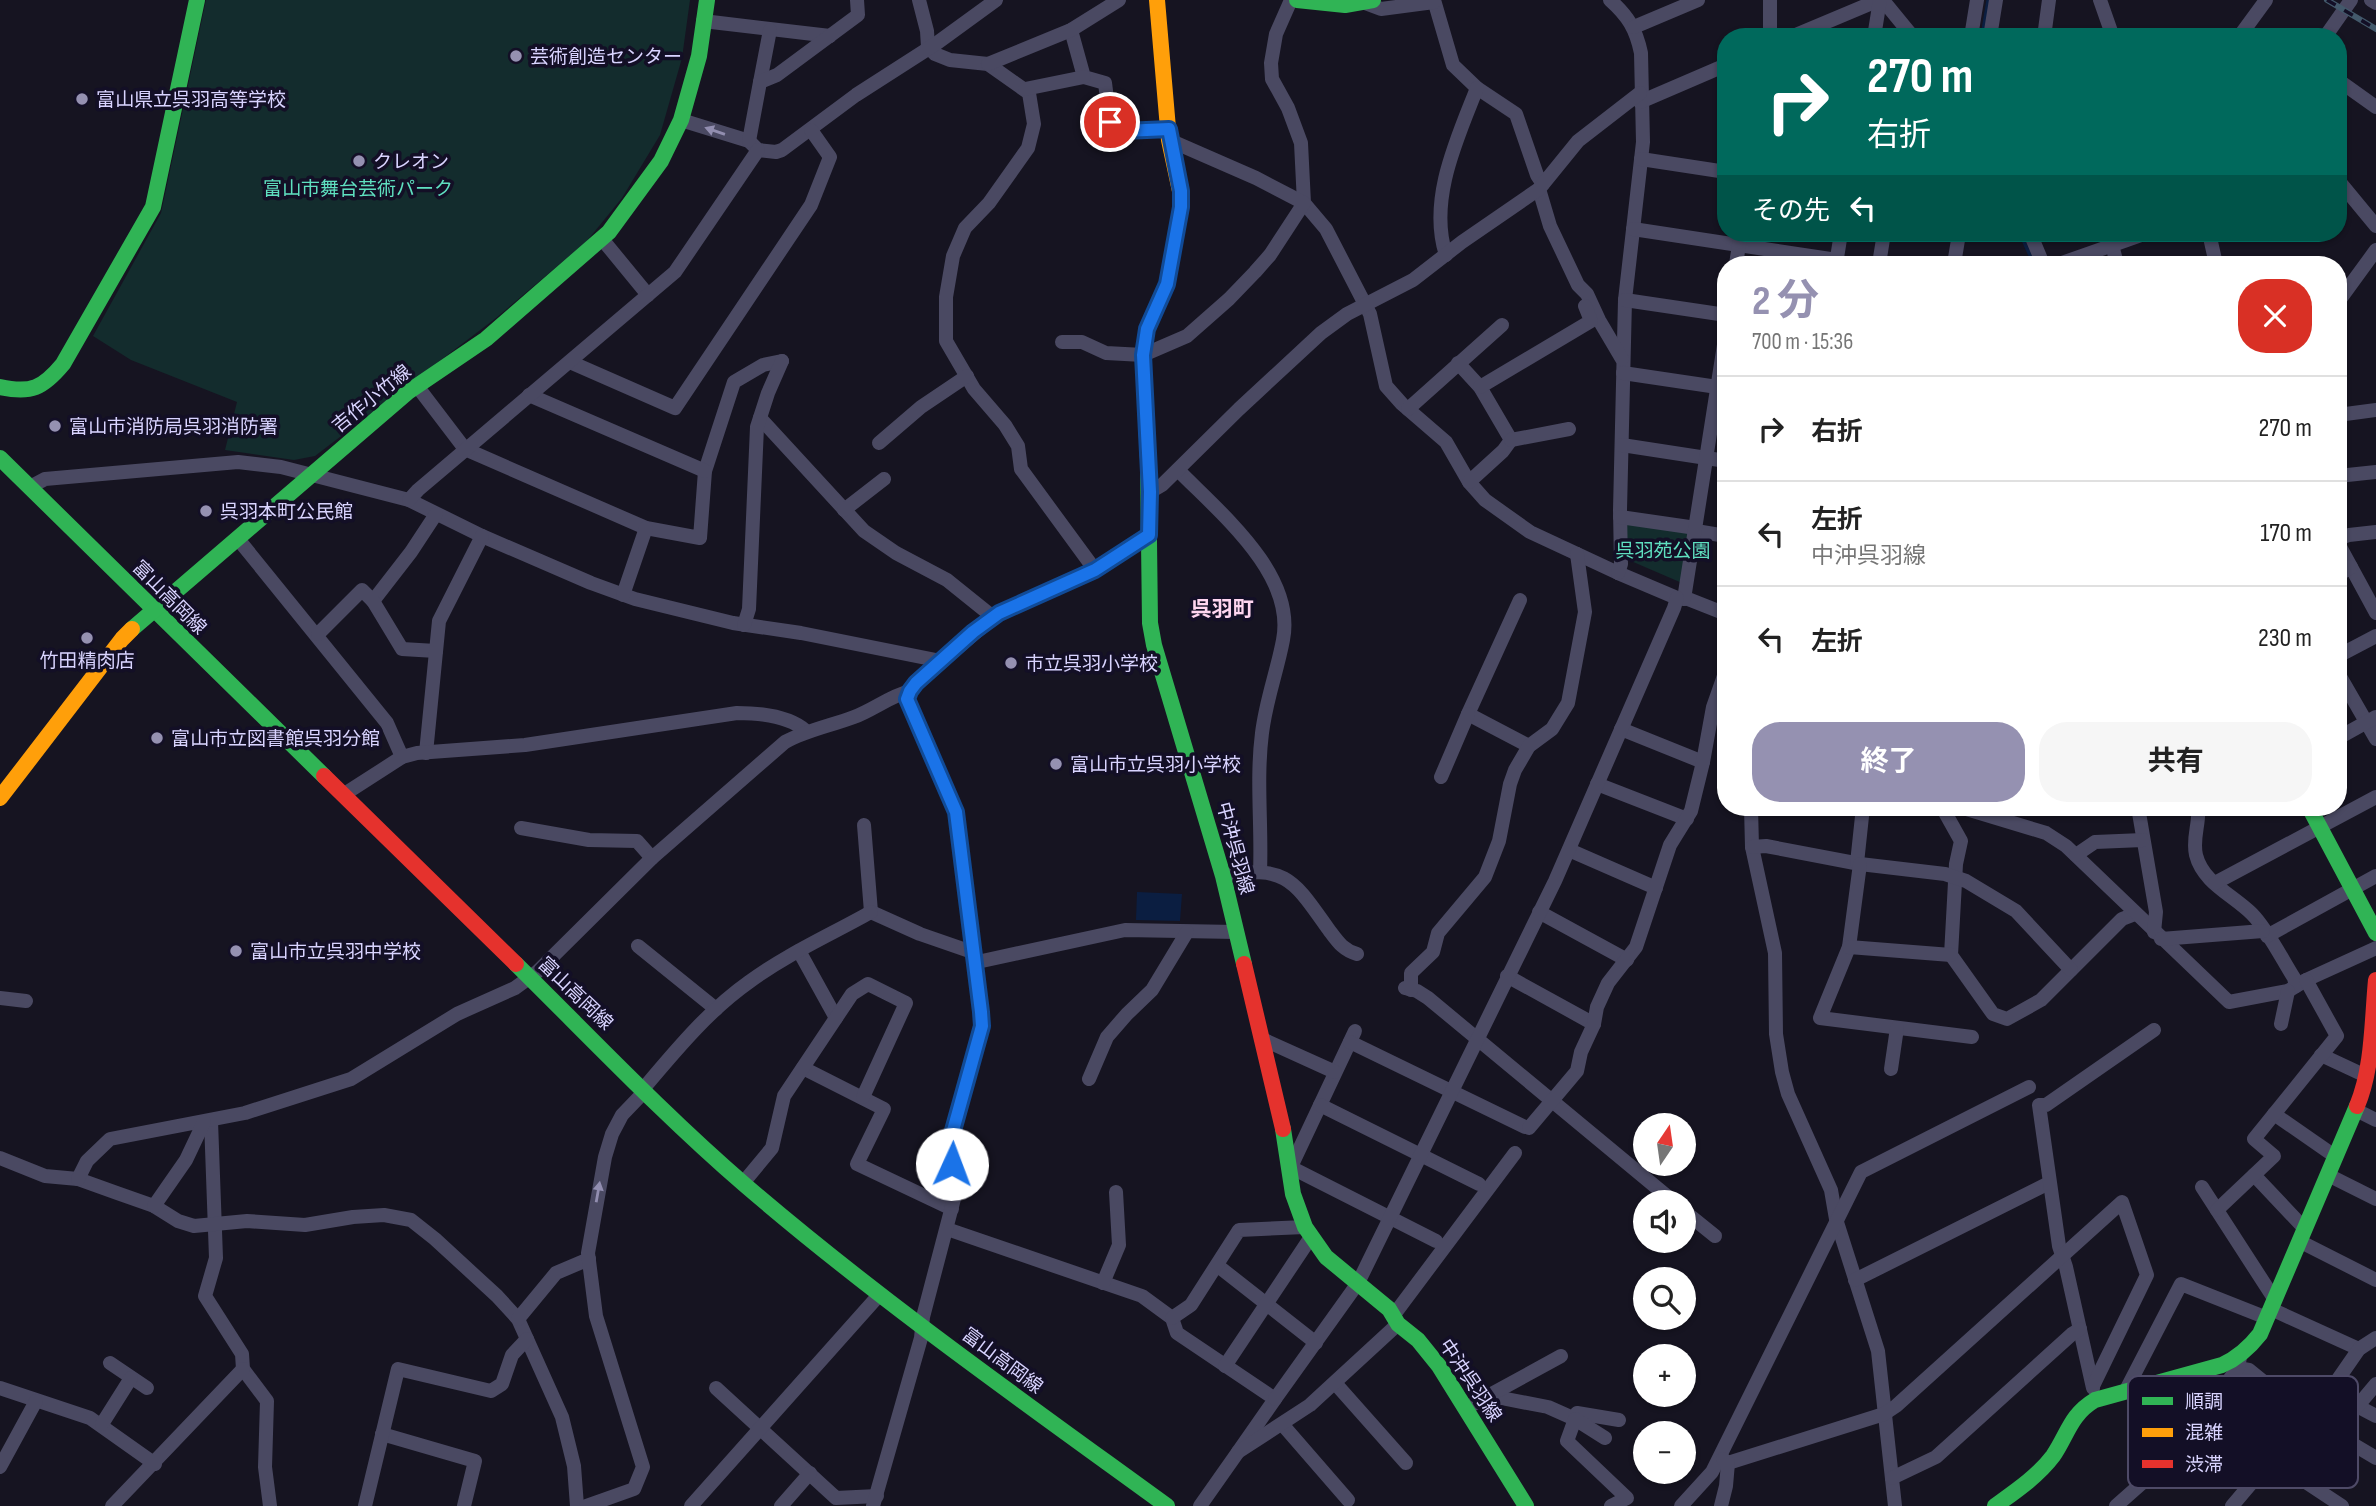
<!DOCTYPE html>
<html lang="ja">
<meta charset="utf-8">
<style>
:root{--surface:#fff;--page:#f6f6f6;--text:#222;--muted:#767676;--line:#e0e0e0;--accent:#9591b1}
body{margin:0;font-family:"Sofia Sans Condensed","Noto Sans JP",sans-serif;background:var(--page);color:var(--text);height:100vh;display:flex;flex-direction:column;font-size:26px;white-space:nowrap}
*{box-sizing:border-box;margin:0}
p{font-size:23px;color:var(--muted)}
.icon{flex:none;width:38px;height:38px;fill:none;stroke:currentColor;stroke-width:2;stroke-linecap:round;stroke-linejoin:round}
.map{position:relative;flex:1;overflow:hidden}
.side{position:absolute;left:1717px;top:256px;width:630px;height:560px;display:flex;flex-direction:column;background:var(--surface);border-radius:28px;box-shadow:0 2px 5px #0004}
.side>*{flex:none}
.hud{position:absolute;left:1717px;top:28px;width:630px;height:214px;border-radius:28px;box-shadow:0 2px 5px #0004;background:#00695c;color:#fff;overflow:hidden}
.needle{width:46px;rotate:13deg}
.buttons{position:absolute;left:1633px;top:1113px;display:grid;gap:14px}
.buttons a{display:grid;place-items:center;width:63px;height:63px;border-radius:50%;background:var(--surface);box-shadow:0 2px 5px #0004;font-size:35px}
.pin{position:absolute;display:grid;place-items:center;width:60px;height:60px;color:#fff;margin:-30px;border:4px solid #fff;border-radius:50%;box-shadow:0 2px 7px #0007}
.me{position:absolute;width:77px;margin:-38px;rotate:2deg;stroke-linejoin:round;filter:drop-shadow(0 0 5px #0008)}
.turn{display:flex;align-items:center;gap:24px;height:147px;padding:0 35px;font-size:32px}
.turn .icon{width:91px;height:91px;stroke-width:2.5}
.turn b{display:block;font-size:49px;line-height:60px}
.then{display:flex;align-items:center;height:66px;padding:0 35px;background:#0003;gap:14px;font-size:26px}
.round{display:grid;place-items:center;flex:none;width:74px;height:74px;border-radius:28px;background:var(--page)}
.overview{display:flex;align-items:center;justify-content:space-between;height:119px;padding:0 35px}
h1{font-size:42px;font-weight:700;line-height:52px;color:var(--accent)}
.primary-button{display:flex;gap:14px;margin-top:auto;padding:14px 35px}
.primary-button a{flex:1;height:80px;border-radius:28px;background:var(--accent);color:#fff;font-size:28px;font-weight:700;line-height:80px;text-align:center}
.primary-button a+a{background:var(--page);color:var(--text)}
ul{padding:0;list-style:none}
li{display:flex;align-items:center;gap:21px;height:105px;padding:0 35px;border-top:2px solid var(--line)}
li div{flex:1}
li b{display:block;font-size:26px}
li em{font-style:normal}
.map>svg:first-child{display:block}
</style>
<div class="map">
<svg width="2376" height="1506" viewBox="0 0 2376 1506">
<rect width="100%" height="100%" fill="#161421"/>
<!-- green -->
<g fill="#132c2d">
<polygon points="206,0 690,0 682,58 660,135 622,198 586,242 496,318 315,456 294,460 225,450 237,402 131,360 93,336 161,213"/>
<polygon points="1626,522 1686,531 1690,536 1682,583 1624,558"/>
</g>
<!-- water -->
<polygon fill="#0b1e41" points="1137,892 1182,894 1180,921 1136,920"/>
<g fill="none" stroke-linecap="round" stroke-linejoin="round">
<!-- stream -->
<g stroke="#0b1e41" stroke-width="3.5">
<polyline points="1982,37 1988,1"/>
<polyline points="2020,233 2034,264"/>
</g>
<!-- street -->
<g stroke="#4a4962" stroke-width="14">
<polyline points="919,0 927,31 928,47 935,54 950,60 988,64 1029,93 1034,124 1028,148 989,203 965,228 953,256 946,297 946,341 974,389 1005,425 1018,446 1021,469 1095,570"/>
<polyline points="1291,0 1276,34 1271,63 1272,79 1288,108 1301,143 1304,203 1326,229 1370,314 1386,386 1402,404 1446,442 1469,482 1485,500 1530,532 1618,573 1677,598 1688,599 1726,614"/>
<polyline points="1434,0 1453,65 1477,88 1516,114 1537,175 1543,184"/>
<path d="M1610 0C1628 16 1636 29 1641 53L1643 142 1625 300 1620 510 1621 564 1618 573"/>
<polyline points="1880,0 1886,4 1913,37"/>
<polyline points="2100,0 2113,37"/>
<polyline points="2371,0 2376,3"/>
<polyline points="1365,3 1381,9 1434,2"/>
<polyline points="703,21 830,36"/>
<polyline points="1634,27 1698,0"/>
<polyline points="1071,30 1084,77 1105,83 1110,122 1124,131 1169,129"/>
<polyline points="1770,37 1770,0"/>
<polyline points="1791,37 1879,0"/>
<polyline points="1874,37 1880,0"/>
<polyline points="1971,37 1977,0"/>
<polyline points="1990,37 1996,0"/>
<polyline points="2044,37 2049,0"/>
<polyline points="2239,37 2266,0"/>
<polyline points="2325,37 2351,0"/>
<polyline points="988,64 1071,30 1119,0"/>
<polyline points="2338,80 2376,107"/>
<polyline points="760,82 770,30"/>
<polyline points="1025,89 1084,77"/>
<polyline points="1640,102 1726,65"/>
<polyline points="681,120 749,141 758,150 776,152 782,150 856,95 937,43 996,0"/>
<polyline points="749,141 760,82 777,75 858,15 857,0"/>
<polyline points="1641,159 1726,172"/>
<polyline points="2338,180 2376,226"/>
<polyline points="1539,189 1550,226 1578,285 1587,294 1599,320 1622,359"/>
<polyline points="1633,229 1837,260"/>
<polyline points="2030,233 2043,264"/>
<polyline points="2209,233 2216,264"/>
<polyline points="602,239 648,295"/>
<polyline points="2112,245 2117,264"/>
<path d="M1446 255C1428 200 1457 139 1477 88"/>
<polyline points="1736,264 1741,233"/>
<polyline points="1836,264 1841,233"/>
<polyline points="1879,264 1884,233"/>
<polyline points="1954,264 1959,234 1964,233"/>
<polyline points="2059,264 2147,233"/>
<polyline points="1625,300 1726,315"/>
<polyline points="2338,302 2376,250"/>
<polyline points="1062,342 1082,342 1106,353 1143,355 1187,336 1229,299 1255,272 1270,255 1304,203 1256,178 1169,140"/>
<polyline points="570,362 675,408 811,205 830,157 811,130"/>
<polyline points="1458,363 1480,387 1511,440 1503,451 1469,482"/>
<polyline points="1623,373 1724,388"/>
<polyline points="417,386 465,449 646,528 700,538 705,471 734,382 763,365 782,361"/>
<polyline points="1480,387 1591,321 1585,306"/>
<polyline points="529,395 705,471"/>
<polyline points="1408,409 1502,325"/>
<polyline points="2338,415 2376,410"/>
<polyline points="760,418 864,531 896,553 947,580 993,617"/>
<polyline points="1511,440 1569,429"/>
<polyline points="879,443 921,407 967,376"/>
<polyline points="1622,445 1726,461"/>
<path d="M1178 470C1220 513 1296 574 1283 640 1277 672 1266 700 1262 733 1256 780 1262 826 1260 872"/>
<polyline points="2338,476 2376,472"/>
<polyline points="30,487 45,479 238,462 281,467 409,500 482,536 591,583 635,599 733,623 801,633 941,661"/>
<polyline points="1150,492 1162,485 1239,409 1321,333 1347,314 1413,280 1462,242 1539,189 1578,141 1640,93"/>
<polyline points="409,500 418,490 675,272 758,150"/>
<polyline points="844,510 884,479"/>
<polyline points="1620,517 1696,528"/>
<polyline points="1696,531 1726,536"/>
<polyline points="238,539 387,723 402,757"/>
<polyline points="2338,539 2349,535 2376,532"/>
<polyline points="2338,543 2376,613"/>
<polyline points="2338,575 2351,567"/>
<polyline points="623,595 646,528"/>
<polyline points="1684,599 1726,332"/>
<polyline points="1520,600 1468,714 1529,746"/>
<polyline points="373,601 411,552 436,514"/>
<polyline points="744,625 749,609 757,427 768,393 782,361"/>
<polyline points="318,634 362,590 373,601 402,649 436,651"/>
<polyline points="2338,656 2376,636"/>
<polyline points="2338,673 2376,739"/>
<polyline points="1621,729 1703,762"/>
<polyline points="2338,738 2376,717"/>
<polyline points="426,753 439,621 482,536"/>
<polyline points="1441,777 1468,714"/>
<polyline points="1597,784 1687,819"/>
<path d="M343 795 402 757 417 753 525 745 737 713C759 713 789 716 806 731"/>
<polyline points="1751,807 1752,847 1775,953 1776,1034 1782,1072 1788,1094 1831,1190 1836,1219 1878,1351 1895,1506"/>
<polyline points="1942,807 1961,841 1956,864 1951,955 1993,1014 2007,1019 2041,1000 2122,919 2135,914"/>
<polyline points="1960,807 2046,833 2066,846 2229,1002 2288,991 2306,980 2376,948"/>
<polyline points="2138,807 2156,912 2154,932"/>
<path d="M2198 807C2200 823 2192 838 2196 855 2203 883 2233 895 2252 914 2267 929 2282 959 2294 978L2296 986"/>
<polyline points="864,825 871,912"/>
<polyline points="521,828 589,840 637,841 652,858"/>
<polyline points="1752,847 1766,846 1860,864 1945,874 1966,881 2016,911 2071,970"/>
<polyline points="1569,850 1656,888"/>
<polyline points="2076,855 2095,842 2143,840"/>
<polyline points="1857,863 1863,807"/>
<polyline points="1860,864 1849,947 1820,1018 1972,1037"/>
<path d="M1223 876C1287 864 1294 881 1329 930 1338 942 1343 950 1357 954"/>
<polyline points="2215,883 2376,797"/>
<polyline points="871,912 920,934 972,952"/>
<polyline points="1539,912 1627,960"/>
<polyline points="2267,936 2376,876"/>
<polyline points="2161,939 2263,931"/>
<polyline points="638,946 716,1009"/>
<polyline points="1849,947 1951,955"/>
<polyline points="799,951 836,1018"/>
<polyline points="974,960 982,961 1125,930 1236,932"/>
<polyline points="1507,976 1594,1024"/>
<polyline points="1405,988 1417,991 1428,998 1674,1202"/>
<polyline points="1411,990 1411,973 1433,952 1438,933 1485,877 1499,841 1510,784 1515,770 1529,746 1552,729 1568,703 1585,612 1577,554"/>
<polyline points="0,998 26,1001"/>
<polyline points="2281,1024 2288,991"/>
<polyline points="1355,1031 1289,1171 1296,1170 1436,1241"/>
<polyline points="1262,1039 1335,1072"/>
<polyline points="1350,1042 1525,1127"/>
<polyline points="2321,1055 2366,1076"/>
<polyline points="803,1068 884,1109 857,1164 952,1209"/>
<polyline points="1891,1069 1897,1028"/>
<polyline points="1089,1079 1107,1037 1127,1014 1152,990 1187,932"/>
<path d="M643 1089C676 1050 708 1011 749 982 787 954 830 935 871 912"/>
<polyline points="1320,1105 1479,1184"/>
<polyline points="2356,1110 2376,1120"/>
<polyline points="2274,1114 2336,1157"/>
<polyline points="211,1121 216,1258 205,1296 242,1354 243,1369 267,1401 265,1467 270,1506"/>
<polyline points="1529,1128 1577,1071 1581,1052 1594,1024 1597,1007 1608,983 1636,947 1670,845 1691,811 1703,762 1713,707 1726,670"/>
<polyline points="0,1158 45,1176 78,1179 117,1193 154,1206 178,1221 194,1226 247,1221 305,1225 353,1217 384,1215 411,1220 435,1239 497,1296 518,1319 562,1417 574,1466 577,1506"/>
<polyline points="2254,1175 2304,1228"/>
<polyline points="2328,1175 2376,1199"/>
<path d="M78 1179 87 1161 110 1139 245 1113 351 1079 457 1014 515 988 537 972 652 858 785 742C807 730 830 726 854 717 873 710 890 696 910 691"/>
<polyline points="743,1183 772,1148 784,1096 852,994 868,984 906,1003 863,1097"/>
<polyline points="2202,1187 2275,1300"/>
<polyline points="154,1206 186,1160 204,1122"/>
<polyline points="2217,1210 2274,1156 2254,1139 2337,1036 2306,980"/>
<polyline points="1684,1211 1715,1236"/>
<polyline points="947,1229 1142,1296 1172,1318 1177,1333 1275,1399 1238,1452"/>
<polyline points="2299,1241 2376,1280"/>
<polyline points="1218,1266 1316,1343"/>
<polyline points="1855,1280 2049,1183"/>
<polyline points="1103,1283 1119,1245 1116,1192"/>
<polyline points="2271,1309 2359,1349"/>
<polyline points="1393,1316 1515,1153"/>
<polyline points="1172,1318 1191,1305 1239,1230 1305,1227"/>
<polyline points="518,1319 556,1273 589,1259"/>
<polyline points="110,1363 147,1388"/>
<polyline points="1225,1366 1311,1237"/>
<polyline points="2238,1368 2249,1370 2307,1417"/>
<polyline points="2160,1382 2253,1482"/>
<polyline points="1335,1383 1406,1463"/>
<polyline points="0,1388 90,1418 155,1464"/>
<polyline points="716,1388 836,1498 877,1496"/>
<polyline points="2093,1388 2066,1267 2059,1246 2039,1105 2046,1105 2154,1030"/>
<polyline points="2125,1392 2181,1284 2267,1318"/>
<polyline points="1491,1396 1548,1407 1575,1419 1577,1413 1619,1420"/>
<polyline points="1275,1399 1358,1283 1555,881 1674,608 1677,598"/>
<polyline points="2357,1406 2376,1416"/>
<polyline points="1466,1408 1561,1356"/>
<polyline points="2314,1409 2334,1433 2376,1458"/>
<polyline points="102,1424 131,1378"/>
<polyline points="1282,1424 1348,1500"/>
<polyline points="382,1434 475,1461 464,1506"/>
<polyline points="1605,1438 1575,1419 1567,1441 1627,1498 1611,1506"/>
<polyline points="1728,1463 1884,1414 1896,1406 2122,1202 2147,1275 2093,1386"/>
<polyline points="0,1467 36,1401"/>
<polyline points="1892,1478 1936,1457 2072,1334 2080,1329"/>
<polyline points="112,1506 243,1369"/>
<polyline points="365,1506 398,1369 491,1391 502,1384 512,1355 527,1339"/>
<polyline points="586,1506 634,1489 643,1467 596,1316 588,1253 605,1157 612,1134 622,1115 645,1091"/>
<polyline points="691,1506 880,1294"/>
<polyline points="781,1506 810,1473"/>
<polyline points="873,1506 921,1338 923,1317 955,1195 949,1145 982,1026 956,812 907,699 910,691 916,683 999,613 1095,570 1149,535"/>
<polyline points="1200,1506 1238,1452 1310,1405 1398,1324"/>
<polyline points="1681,1506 1712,1472 1861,1172 2029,1087"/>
<polyline points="1721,1506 1726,1486 1728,1463 1723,1459"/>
<polyline points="2116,1506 2168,1460 2238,1368 2240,1357"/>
<polyline points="2232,1506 2332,1388 2359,1349 2376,1338"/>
<polyline points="2342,1506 2298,1477 2376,1384"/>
</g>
<!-- fast -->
<g stroke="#30b455" stroke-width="16">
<polyline points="1297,0 1345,5 1373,0"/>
<path d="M0 387C31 394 43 388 63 364L153 207 197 0"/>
<polyline points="0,458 324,776"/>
<polyline points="1148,459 1150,623 1154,645 1223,876 1244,964"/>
<polyline points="132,629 408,392 486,339 609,232 661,161 681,120 699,56 707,0"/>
<polyline points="2309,807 2376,933"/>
<path d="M516 964C591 1038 665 1116 745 1185 879 1300 1024 1402 1167 1506"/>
<polyline points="1283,1129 1293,1194 1305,1227 1326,1257 1389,1309 1398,1324 1418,1340 1439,1366 1526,1506"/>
<path d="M1995 1506C2016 1491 2038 1476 2053 1456 2068 1434 2070 1415 2095 1400L2222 1365C2238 1358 2249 1348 2260 1334L2357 1106"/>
</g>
<!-- slow -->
<g stroke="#ff9f0a" stroke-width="16">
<polyline points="1148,459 1143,355 1147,329 1167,284 1181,207 1180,191 1169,140 1157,0"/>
<polyline points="0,798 122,639 132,629"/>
</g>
<!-- jam -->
<g stroke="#e5322d" stroke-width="16">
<polyline points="324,776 516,964"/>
<polyline points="1244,964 1283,1129"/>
<path d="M2357 1106C2373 1068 2372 1021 2376 980"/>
</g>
<defs>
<polyline id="rail" points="2327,0 2376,29"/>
</defs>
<!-- rail casing -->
<use href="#rail" stroke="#43596b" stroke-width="6"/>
<!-- rail -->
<use href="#rail" stroke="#130f26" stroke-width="3.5" stroke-dasharray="10" stroke-linecap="butt"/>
</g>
<!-- one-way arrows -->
<defs><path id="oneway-solid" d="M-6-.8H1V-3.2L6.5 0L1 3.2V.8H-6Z" transform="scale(1.75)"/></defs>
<g fill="#928eb0">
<use href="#oneway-solid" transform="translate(715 131) rotate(-161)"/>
<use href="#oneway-solid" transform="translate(598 1192) rotate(-80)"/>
</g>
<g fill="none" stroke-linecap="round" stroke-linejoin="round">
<defs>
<polyline id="route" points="952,1164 949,1145 982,1026 981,1012 956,812 907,699 910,691 916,683 973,632 999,613 1095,570 1149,535 1150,492 1143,355 1147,329 1167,284 1181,207 1181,191 1169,129 1124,131 1110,122"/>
</defs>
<!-- route casing -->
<use href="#route" stroke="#114b97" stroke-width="18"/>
<!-- route -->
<use href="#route" stroke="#1a73e8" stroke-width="12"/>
</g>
<!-- markers -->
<g fill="#9591b1" stroke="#130f26" stroke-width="2.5">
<circle cx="516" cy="56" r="7"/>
<circle cx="82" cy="99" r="7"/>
<circle cx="359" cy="161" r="7"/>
<circle cx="55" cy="426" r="7"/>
<circle cx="206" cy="511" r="7"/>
<circle cx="87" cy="638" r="7"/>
<circle cx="1011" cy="663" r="7"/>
<circle cx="157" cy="738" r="7"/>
<circle cx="1056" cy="764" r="7"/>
<circle cx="236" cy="951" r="7"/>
</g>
<g text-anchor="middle" stroke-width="7" stroke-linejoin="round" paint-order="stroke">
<!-- poi labels -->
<g font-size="19" fill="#d9d4ff" stroke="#130f26" text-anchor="start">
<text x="530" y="63">芸術創造センター</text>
<text x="96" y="106">富山県立呉羽高等学校</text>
<text x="373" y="168">クレオン</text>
<text x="69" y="433">富山市消防局呉羽消防署</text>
<text x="220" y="518">呉羽本町公民館</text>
<text x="87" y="667" text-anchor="middle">竹田精肉店</text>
<text x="1025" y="670">市立呉羽小学校</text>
<text x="171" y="745">富山市立図書館呉羽分館</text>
<text x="1070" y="771">富山市立呉羽小学校</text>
<text x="250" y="958">富山市立呉羽中学校</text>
</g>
<!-- park labels -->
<g font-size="19" fill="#5fe0c0" stroke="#130f26">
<text x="358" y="195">富山市舞台芸術パーク</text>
<text x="1663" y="557">呉羽苑公園</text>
</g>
<!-- street labels -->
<g font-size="19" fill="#d9d4ff" stroke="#130f26">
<text transform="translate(371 398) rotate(-39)" y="7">吉作小竹線</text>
<text transform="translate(170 597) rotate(45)" y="7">富山高岡線</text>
<text transform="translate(1236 848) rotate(75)" y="7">中沖呉羽線</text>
<text transform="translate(576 993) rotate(44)" y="7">富山高岡線</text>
<text transform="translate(1003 1360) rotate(37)" y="7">富山高岡線</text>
<text transform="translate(1471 1380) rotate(56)" y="7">中沖呉羽線</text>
</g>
<!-- neighbourhood labels -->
<g font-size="21" font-weight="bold" fill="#ffd6f0" stroke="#130f26">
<text x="1222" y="616">呉羽町</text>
</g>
</g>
<!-- legend -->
<rect x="2128" y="1376" width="230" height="112" rx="10" fill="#130f26" stroke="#4e4a67" stroke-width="2"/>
<rect x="2142" y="1397" width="31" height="8" fill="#30b455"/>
<rect x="2142" y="1428" width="31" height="9" fill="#ff9f0a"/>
<rect x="2142" y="1460" width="31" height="8" fill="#e5322d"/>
<g font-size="19" fill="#d9d4ff">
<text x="2185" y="1408">順調</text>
<text x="2185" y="1439">混雑</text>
<text x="2185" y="1471">渋滞</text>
</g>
</svg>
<div class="buttons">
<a><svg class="needle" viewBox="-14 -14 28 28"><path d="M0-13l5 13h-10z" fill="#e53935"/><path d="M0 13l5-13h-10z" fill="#767676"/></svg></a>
<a><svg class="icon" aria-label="sound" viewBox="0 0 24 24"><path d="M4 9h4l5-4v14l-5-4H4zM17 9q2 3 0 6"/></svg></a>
<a><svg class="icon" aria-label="search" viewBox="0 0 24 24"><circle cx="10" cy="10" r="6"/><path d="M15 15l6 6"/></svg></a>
<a>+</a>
<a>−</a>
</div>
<div class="pin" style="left:1110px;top:122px;background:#d93025"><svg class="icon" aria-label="arrive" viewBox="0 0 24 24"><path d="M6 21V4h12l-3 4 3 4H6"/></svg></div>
<svg class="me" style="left:952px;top:1164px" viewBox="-20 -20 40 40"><circle r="19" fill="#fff"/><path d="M0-13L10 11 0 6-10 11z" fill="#1a73e8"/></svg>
<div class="hud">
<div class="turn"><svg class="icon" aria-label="right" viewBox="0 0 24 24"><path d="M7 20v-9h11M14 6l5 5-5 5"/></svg><div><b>270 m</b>右折</div></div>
<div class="then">その先<svg class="icon" aria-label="left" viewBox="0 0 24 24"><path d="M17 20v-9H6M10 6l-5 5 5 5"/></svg></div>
</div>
<section class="side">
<div class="overview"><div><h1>2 分</h1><p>700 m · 15:36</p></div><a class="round" style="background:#d93025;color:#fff"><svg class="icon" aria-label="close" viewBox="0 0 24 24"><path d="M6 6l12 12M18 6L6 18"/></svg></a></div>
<ul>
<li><svg class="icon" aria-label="right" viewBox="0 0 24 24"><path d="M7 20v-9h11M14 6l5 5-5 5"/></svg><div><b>右折</b></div><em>270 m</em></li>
<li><svg class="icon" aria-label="left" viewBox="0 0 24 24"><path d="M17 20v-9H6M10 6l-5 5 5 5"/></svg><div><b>左折</b><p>中沖呉羽線</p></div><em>170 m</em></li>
<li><svg class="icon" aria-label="left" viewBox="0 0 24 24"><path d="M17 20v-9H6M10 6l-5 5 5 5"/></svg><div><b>左折</b></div><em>230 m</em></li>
</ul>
<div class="primary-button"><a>終了</a><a>共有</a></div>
</section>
</div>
